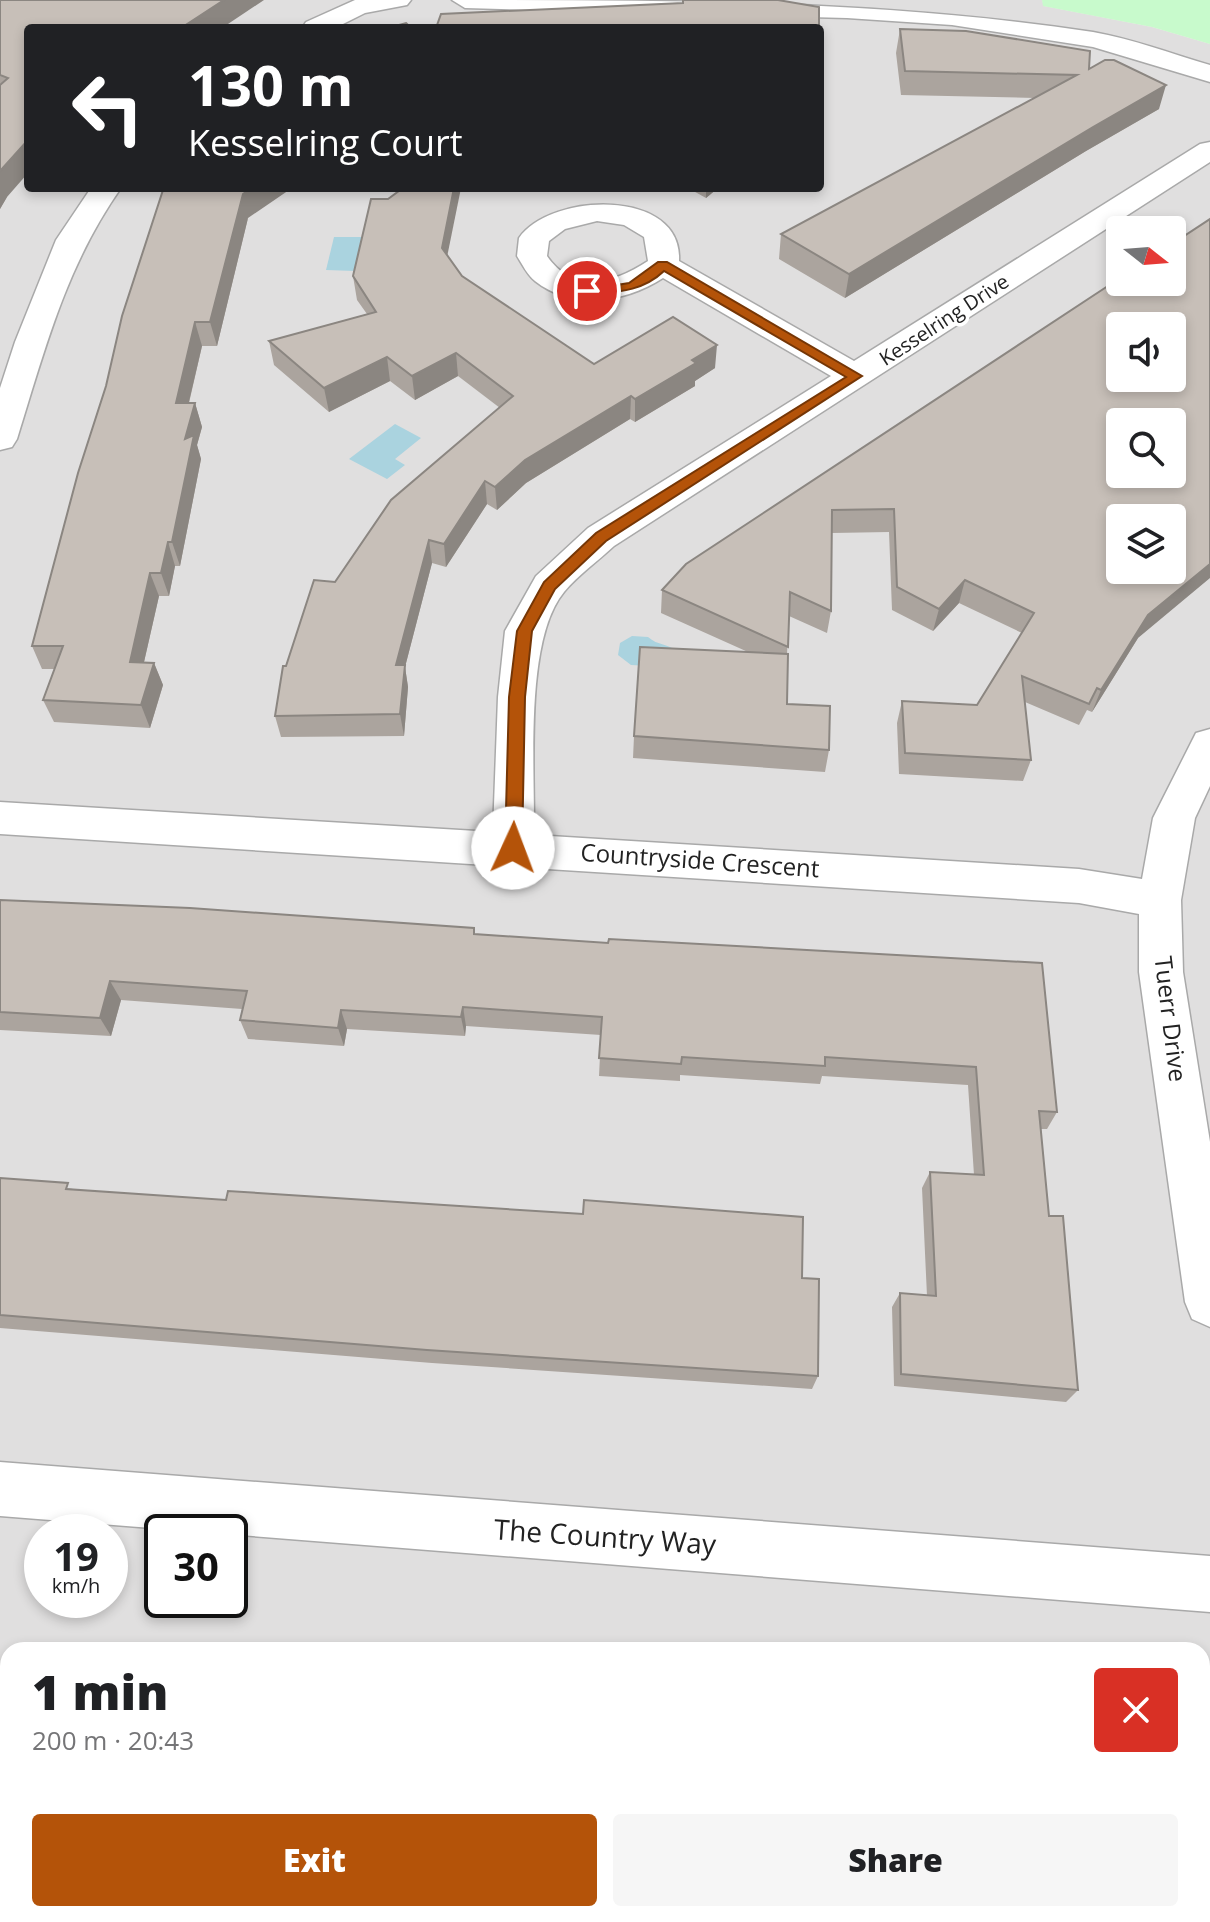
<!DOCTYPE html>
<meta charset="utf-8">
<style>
:root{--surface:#fff;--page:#f6f6f6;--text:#202124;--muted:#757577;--accent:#b45309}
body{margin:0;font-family:"Open Sans",sans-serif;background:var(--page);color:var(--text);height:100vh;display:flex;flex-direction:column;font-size:30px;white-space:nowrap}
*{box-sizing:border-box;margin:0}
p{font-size:26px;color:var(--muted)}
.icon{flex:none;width:44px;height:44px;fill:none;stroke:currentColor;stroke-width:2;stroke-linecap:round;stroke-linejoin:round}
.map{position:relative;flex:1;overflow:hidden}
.side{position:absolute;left:0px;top:1642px;width:1210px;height:280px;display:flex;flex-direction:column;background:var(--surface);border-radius:24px 24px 0 0;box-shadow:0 4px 12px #0003}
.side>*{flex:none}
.banner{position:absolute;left:24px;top:24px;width:800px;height:168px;border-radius:8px;box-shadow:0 4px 12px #0003;background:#202124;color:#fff;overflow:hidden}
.needle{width:52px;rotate:107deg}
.fabs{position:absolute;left:1106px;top:216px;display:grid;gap:16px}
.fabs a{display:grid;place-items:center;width:80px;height:80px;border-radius:8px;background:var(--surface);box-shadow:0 4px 12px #0003;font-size:40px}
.speed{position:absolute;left:24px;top:1514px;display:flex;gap:16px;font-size:40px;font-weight:700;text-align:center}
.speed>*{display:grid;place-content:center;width:104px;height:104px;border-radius:50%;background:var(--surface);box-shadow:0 4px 12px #0003;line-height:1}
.speed small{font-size:20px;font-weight:400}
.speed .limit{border:4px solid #111;border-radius:12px;background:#fff;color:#111}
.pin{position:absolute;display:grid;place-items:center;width:68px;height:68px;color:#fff;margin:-34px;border:4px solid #fff;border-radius:50%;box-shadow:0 2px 8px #0007}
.me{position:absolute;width:88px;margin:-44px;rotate:2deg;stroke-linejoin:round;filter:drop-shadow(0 0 6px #0008)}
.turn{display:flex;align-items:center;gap:28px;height:168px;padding:0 32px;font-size:36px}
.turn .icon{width:104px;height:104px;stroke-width:2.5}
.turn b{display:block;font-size:56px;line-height:68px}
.round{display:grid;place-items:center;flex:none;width:84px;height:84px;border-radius:8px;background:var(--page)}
.head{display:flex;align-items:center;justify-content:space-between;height:136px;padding:0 32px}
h1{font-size:48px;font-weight:800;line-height:60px}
.button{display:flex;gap:16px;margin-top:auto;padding:16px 32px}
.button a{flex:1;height:92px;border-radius:8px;background:var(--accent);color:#fff;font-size:32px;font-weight:800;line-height:92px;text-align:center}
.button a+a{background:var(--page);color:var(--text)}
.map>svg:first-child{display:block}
</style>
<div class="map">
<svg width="1210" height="1922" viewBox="0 0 1210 1922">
<rect width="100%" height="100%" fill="#f2efe9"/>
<!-- residential -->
<path fill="#e0dfdf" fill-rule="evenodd" d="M0 0H1042L1044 6 1152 27 1210 44V1922H0ZM28 28H820V188H28ZM1120 230H1172V282H1120ZM1120 326H1172V378H1120ZM1120 422H1172V474H1120ZM1120 518H1172V570H1120ZM42 1532H110V1600H42ZM162 1532H230V1600H162ZM8 1650H1202V1914H8Z"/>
<!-- park -->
<polygon fill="#c8facc" points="1042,0 1210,0 1210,44 1152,27 1043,6"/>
<!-- water -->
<g fill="#aad3df">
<polygon points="334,237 363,237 355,271 326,270"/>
<polygon points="395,424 421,438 395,459 405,465 387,479 349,459"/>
<path d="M632 636 648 637C658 646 668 643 678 652L669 667 631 665 618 655 620 643Z"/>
</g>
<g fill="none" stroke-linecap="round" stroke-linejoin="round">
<defs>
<g id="street">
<polygon points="355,0 411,0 407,5 365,13 335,28 302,28 306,22"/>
<path d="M452 0C667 0 881 0 1093 32 1133 39 1172 54 1210 65V82L1093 47 952 25 847 18 465 8Z"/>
<path d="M1210 142V162L614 546C598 561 578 575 564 592 524 640 535 772 534 835L1079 869 1142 879 1153 818 1196 733 1210 729V786L1195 818 1181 900 1183 972 1210 1142V1327L1192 1319 1185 1302 1139 972V914L1079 903 0 834V802L493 832 498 697 505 631 536 576 588 528 831 376 663 278C626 302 573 311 535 281 528 276 522 264 517 256L519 238C551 192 683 188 679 261L854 361 1200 144ZM597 221 624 225 644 237 648 261C614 283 575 296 547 256L549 241 565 229Z"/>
<path d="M91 188H121C66 266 45 349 17 439L12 447 0 450V388L15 342 56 240Z"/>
<polygon points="0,1462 1210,1556 1210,1612 0,1516"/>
</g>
</defs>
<!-- street casing -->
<use href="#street" stroke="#a9a9a9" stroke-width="3"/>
<!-- street -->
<use href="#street" fill="#fff" fill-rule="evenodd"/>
</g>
<!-- wall -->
<g fill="#aba49e">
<polygon points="0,0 28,28 7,197 0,209"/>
<polygon points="900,29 1089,69 1159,109 1086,151 845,298 779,259 781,234 1035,98 901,95 896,53"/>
<polygon points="688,188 718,188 706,198"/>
<polygon points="388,199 447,256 462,276 594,364 715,368 695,381 695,386 635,422 630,419 526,483 497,510 487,504 446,567 432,563 405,667 408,687 404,736 281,737 275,716 286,666 335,582 500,408 458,376 415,400 390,381 329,412 274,365 269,341 367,314 357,300 353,276"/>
<polygon points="248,218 217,346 202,346 189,403 195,403 202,427 197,445 201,459 180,566 175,566 169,596 159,596 144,662 154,663 163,685 150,728 54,722 43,700 55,669 42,669 32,646"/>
<polygon points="1120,278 1138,638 1092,712 1087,710 1079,725 1025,702 1031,760 1023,781 899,774 897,723 902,701 977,705 1022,633 959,603 933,631 892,610 889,532 832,533 831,611 827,633 789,616 787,654 787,704 829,750 825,772 633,758 634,736 748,652 661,613 662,590"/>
<polygon points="0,900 474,928 475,934 608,943 1042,963 1057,1112 1047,1129 1041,1129 1049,1216 1078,1390 1066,1402 894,1386 892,1307 900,1293 927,1296 922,1188 930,1172 974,1175 968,1085 822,1076 820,1084 680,1075 680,1081 599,1076 601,1035 466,1026 465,1036 347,1029 344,1046 248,1039 240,1020 242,1009 121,1000 111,1036 0,1030"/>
<polygon points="0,1178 73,1189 802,1278 818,1376 812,1389 432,1363 0,1328"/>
<polygon points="989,1914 1202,1914 1210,1922 990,1922"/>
</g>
<!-- shaded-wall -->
<g fill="#8b8681">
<polygon points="224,0 264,0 222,28 181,28"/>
<polygon points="1166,85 1159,109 1086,151 845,298 849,274 1093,127"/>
<polygon points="28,140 28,173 7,197 0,209 0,171"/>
<polygon points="251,188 292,188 248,218 217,346 210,322 243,194"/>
<polygon points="454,188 461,188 444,272 442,248"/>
<polygon points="706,188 718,188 706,198"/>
<polygon points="195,322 202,346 183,427 176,403"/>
<polygon points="717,345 715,368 695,381 695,386 635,422 635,399 692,360"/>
<polygon points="456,353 458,376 415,400 412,376"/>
<polygon points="387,357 390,381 329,412 324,388"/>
<polygon points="631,396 630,419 526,483 497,510 495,487 525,460"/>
<polygon points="195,403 202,427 197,445 201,459 180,566 172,542 185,439"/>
<polygon points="485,481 487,504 446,567 444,544"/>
<polygon points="429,540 432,563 405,667 408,687 404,736 400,714 396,665"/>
<polygon points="168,542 175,566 169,596 161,573"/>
<polygon points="1210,564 1210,578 1138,638 1092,712 1101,690 1148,615"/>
<polygon points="150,573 159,596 139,684 130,662"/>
<polygon points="965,580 959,603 933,631 939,609"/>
<polygon points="154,663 163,685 150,728 141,705"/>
<polygon points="110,981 121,1000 111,1036 100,1018"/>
<polygon points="463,1007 466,1026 465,1036 461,1017"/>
<polygon points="341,1010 347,1029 344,1046 338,1028"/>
<polygon points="222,1914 233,1914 233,1915 221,1918"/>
</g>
<!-- building -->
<g fill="#c7bfb8" stroke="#8b8681" stroke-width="2" fill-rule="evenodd">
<polygon points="0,0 224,0 181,28 28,28 28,140 0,171 0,85 8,78 0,75"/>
<polygon points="683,0 778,0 819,7 819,28 436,28 441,14 683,3"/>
<polygon points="406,23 411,28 388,28"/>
<polygon points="900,29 966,31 1090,51 1089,69 1105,60 1114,60 1166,85 1093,127 849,274 781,234 1077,75 905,71"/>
<polygon points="165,188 251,188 243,194 210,322 195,322 176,403 195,403 185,439 194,435 172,542 168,542 161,573 150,573 130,662 154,663 141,705 43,700 63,646 32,646 78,473 106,386 122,316 163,190"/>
<polygon points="403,188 454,188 442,248 462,276 594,364 673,317 717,345 692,360 696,363 635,399 631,396 525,460 495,487 485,481 444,544 429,540 396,665 405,665 400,714 275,716 283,666 286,666 314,580 335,582 391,500 513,396 456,353 412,376 387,357 324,388 269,341 376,312 353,276 371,199 388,199"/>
<path d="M1210 219V564L1148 615 1101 690 1097 688 1089 704 1022 676 1031 760 905 753 902 701 977 705 1034 613 965 580 939 609 897 587 894 509 832 510 831 611 790 592 788 647 662 590 686 564 1120 278V282H1172V244ZM1120 326H1172V378H1120ZM1120 422H1172V474H1120ZM1120 518H1172V570H1120Z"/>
<polygon points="640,647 788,654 787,704 830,706 829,750 634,736"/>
<polygon points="0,900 190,908 474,928 474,934 608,943 609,939 1042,963 1057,1112 1039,1111 1049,1216 1063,1216 1078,1390 901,1374 900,1293 936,1296 930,1172 984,1175 976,1067 825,1057 825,1066 682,1057 681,1064 599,1058 602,1017 463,1007 461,1017 341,1010 338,1028 240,1020 247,991 110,981 100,1018 0,1012"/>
<polygon points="0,1178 68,1183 66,1189 226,1200 228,1191 583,1214 584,1200 803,1217 802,1278 819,1279 818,1376 427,1350 0,1315"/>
<polygon points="0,1668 8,1669 8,1895 0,1894"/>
<polygon points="1202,1773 1210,1774 1210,1922 1002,1922 1002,1914 1202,1914"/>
<polygon points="181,1914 222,1914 221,1918"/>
<polygon points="354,1914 833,1914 833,1922 422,1922 422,1920"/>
</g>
<!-- route -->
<path fill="#b45309" stroke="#753606" stroke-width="2" d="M658 262H667L862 376 606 541 555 589 532 631 525 697 522 848 513 855 505 848 509 697 517 631 544 582 596 533 846 377 664 271C642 292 616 292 587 295L580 291 629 283Z"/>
<g text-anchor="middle" stroke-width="7" stroke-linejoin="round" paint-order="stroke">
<!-- far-street labels -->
<g font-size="20" fill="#222" stroke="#fff">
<text transform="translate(944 320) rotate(-33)" y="7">Kesselring Drive</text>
</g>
<!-- street labels -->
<g font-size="24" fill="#222" stroke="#fff">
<text transform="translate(700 861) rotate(4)" y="8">Countryside Crescent</text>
<text transform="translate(1170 1019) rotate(83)" y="8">Tuerr Drive</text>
</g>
<!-- near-street labels -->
<g font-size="28" fill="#222" stroke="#fff">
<text transform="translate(605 1537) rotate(4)" y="10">The Country Way</text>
</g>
</g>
</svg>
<div class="fabs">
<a><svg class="needle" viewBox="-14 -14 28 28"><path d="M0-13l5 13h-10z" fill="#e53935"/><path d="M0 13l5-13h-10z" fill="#757577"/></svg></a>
<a><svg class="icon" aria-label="sound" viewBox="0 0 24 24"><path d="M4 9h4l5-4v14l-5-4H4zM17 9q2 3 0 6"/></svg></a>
<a><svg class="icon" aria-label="search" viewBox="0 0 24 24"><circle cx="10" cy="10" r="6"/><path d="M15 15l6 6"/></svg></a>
<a><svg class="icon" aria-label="layers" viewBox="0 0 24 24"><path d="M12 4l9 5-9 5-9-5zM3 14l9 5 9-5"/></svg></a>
</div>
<div class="speed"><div>19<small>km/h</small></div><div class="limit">30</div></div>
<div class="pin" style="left:587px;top:291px;background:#d93025"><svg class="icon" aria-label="arrive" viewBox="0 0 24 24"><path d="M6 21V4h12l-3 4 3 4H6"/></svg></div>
<svg class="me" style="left:513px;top:848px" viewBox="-20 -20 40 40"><circle r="19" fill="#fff"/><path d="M0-13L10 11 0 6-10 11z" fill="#b45309"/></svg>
<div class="banner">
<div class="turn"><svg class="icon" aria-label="left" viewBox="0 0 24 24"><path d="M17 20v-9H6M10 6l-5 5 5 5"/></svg><div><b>130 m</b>Kesselring Court</div></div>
</div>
<section class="side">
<div class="head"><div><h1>1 min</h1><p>200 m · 20:43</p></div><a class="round" style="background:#d93025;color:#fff"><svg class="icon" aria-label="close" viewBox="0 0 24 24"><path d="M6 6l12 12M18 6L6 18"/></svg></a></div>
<div class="button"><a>Exit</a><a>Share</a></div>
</section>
</div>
